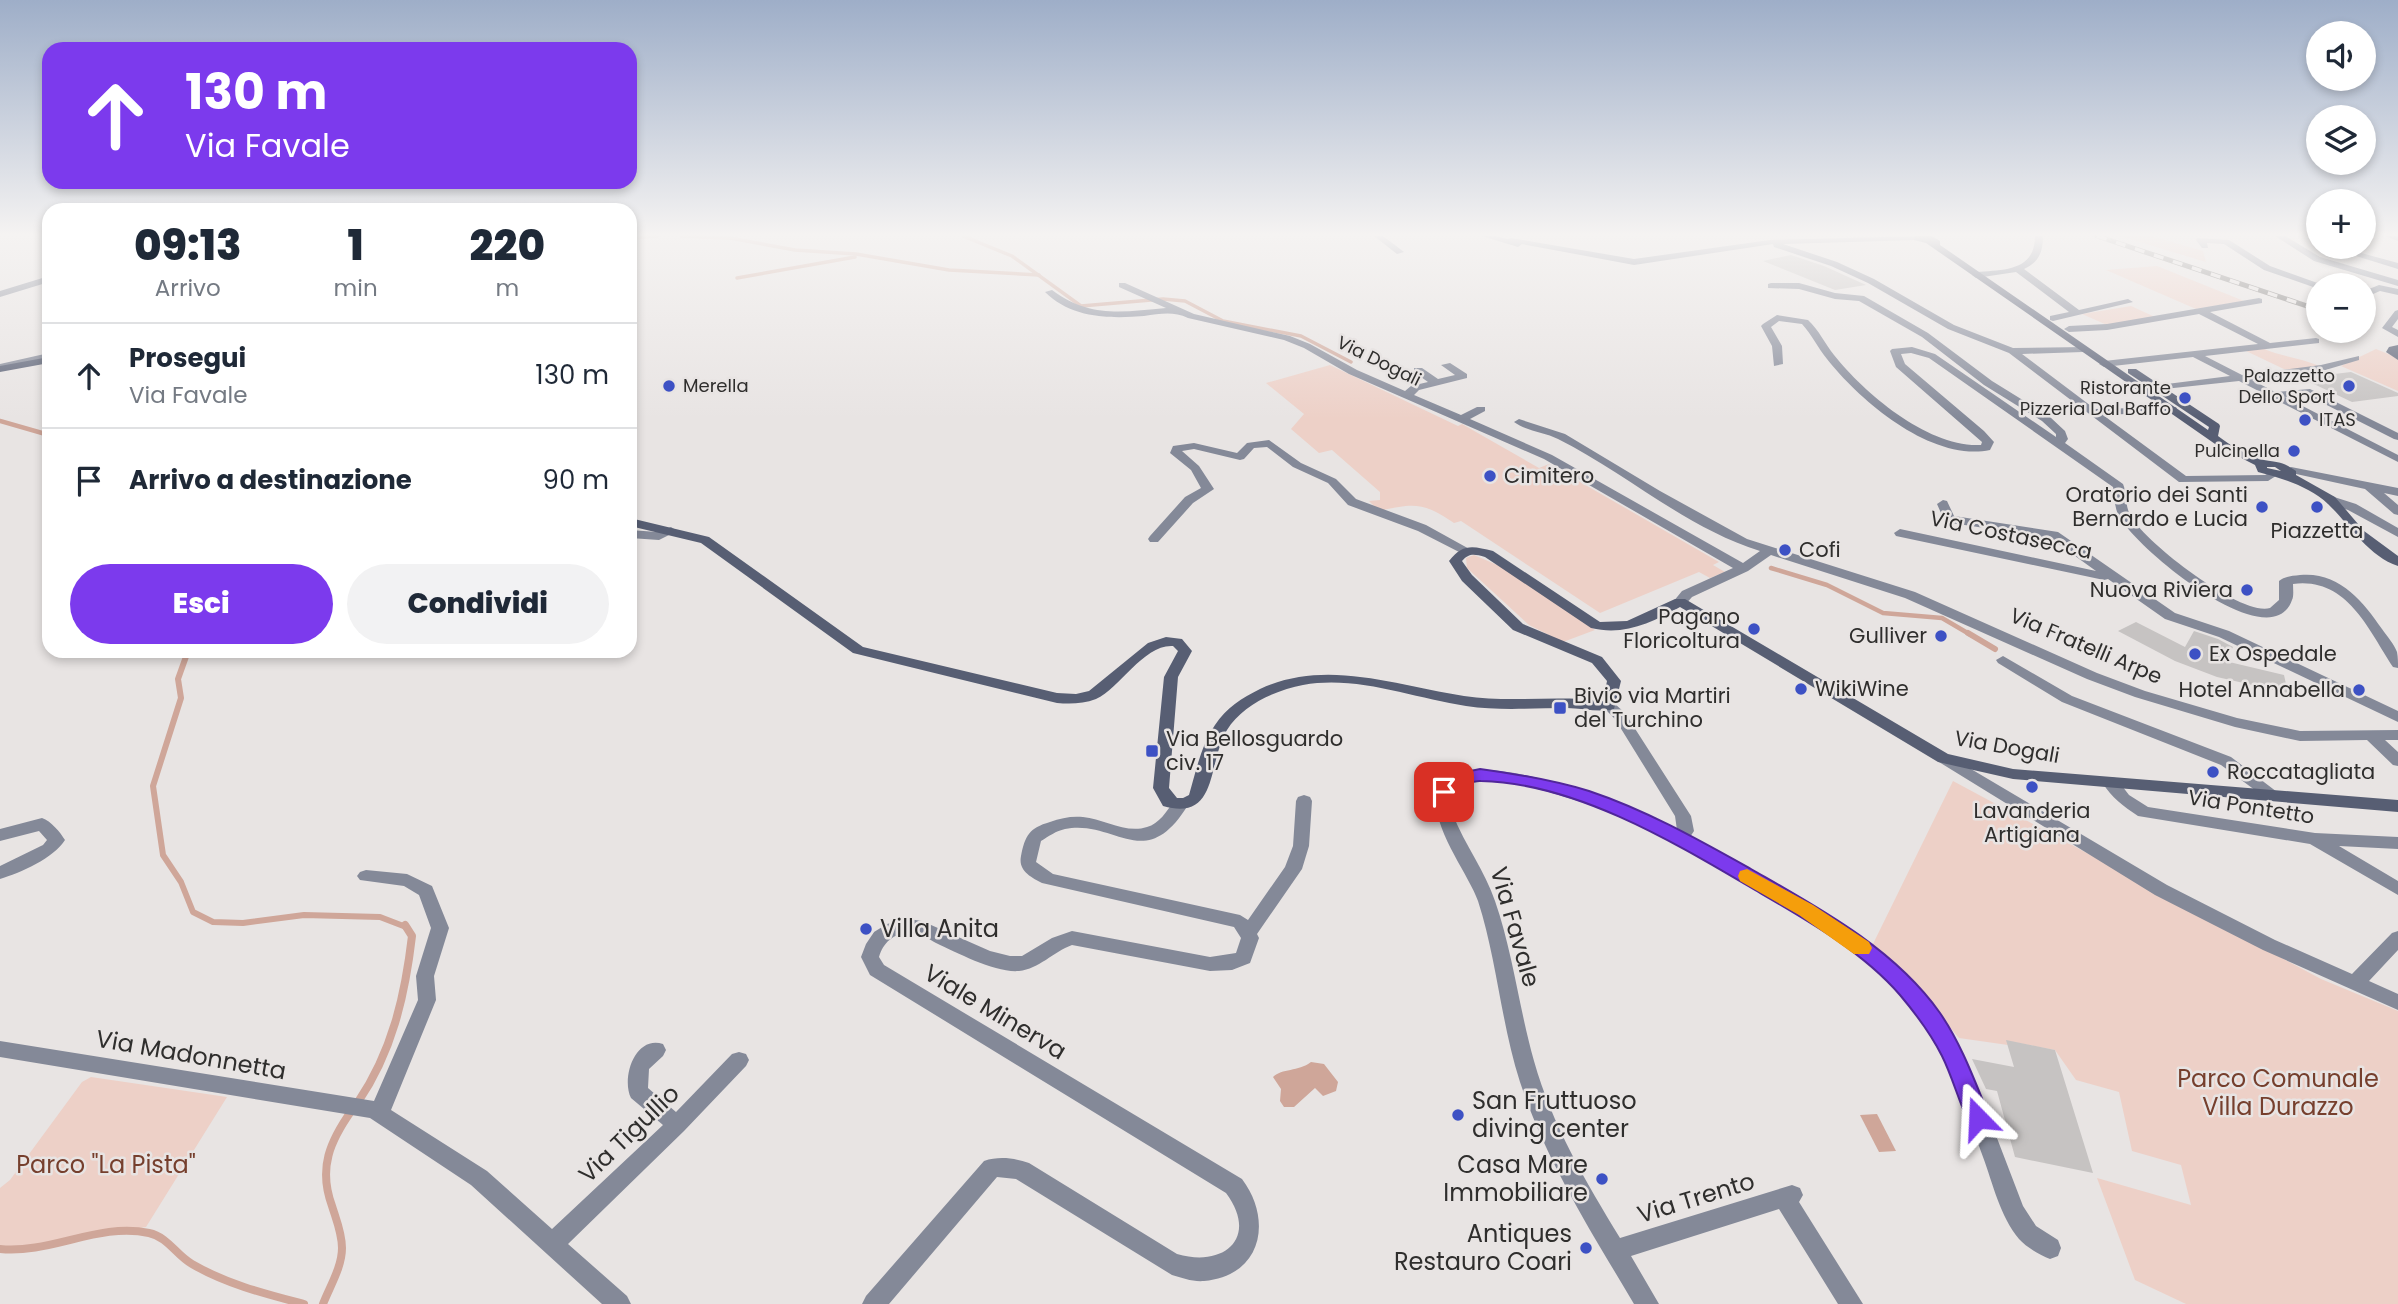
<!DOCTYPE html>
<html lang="it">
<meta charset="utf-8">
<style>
:root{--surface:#fff;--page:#f2f2f3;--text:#1f2937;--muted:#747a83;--line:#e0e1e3;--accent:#7c3aed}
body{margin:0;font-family:Poppins,sans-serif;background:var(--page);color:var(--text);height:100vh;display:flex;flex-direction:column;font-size:26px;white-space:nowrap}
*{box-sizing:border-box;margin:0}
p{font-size:23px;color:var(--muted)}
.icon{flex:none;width:38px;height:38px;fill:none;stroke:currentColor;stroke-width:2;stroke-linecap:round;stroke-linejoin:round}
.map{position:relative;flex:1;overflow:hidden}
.side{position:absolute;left:42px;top:203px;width:595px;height:455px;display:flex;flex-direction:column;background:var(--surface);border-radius:21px;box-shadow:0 4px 10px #0003}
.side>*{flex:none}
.banner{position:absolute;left:42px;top:42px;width:595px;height:147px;border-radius:21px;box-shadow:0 4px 10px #0003;background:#7c3aed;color:#fff;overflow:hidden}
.fabs{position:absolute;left:2306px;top:21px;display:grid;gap:14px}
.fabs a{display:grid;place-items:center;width:70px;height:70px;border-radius:50%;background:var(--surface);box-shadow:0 4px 10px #0003;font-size:35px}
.pin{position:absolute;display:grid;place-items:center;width:60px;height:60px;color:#fff;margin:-30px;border-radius:14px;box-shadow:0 4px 10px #0006}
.me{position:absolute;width:77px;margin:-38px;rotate:339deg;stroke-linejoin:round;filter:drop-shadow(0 0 5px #0008)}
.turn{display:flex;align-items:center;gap:24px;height:147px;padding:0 28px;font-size:32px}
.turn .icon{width:91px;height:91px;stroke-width:2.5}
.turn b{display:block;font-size:49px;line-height:60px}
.eta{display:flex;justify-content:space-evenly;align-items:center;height:119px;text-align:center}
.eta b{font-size:42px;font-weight:800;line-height:49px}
.primary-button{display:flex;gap:14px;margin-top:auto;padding:14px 28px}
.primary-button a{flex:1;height:80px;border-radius:42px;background:var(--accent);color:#fff;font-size:28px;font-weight:800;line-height:80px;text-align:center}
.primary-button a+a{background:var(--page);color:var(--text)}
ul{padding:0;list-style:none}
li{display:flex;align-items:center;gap:21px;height:105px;padding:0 28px;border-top:2px solid var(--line)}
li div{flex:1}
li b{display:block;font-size:26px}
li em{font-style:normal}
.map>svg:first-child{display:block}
</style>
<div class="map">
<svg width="2398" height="1304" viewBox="0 0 2398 1304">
<rect width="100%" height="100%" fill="#e8e4e3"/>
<!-- green -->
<g fill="#edd0c7">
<polygon points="2120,236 2151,236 2203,251 2206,262"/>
<polygon points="2157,266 2244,301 2196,309 2106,270"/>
<polygon points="2131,306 2155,317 2107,325 2082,314"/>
<path d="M2262 348C2282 357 2301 358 2322 367L2288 371 2244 350Z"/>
<polygon points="2376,349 2398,358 2398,391 2341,366"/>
<path d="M1330 365 1458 426 1462 424 1539 468 1549 464 1719 562 1713 565 1725 572 1710 578 1699 572 1600 613 1461 521 1454 523C1423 502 1414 503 1379 511L1369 501 1380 500V492L1332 450 1319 453 1291 429 1304 414 1266 383Z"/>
<polygon points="1474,555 1502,567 1595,630 1563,642 1529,625 1467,568 1466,558"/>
<polygon points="1953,781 2321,979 2398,1011 2398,1304 2186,1304 2135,1280 2097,1178 2191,1205 2181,1165 2132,1151 2119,1092 2076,1080 2055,1050 2007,1041 2008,1045 1959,1038 1914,985 1872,946"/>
<polygon points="91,1077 227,1097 146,1227 0,1251 0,1188 10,1180 82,1082"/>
</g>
<!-- water -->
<g fill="#cfa699">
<path d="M1311 1062 1324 1064 1338 1082 1336 1091 1323 1096 1315 1088 1294 1107H1284L1280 1101 1281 1089 1273 1077C1282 1068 1298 1072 1311 1062Z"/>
<polygon points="1877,1114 1896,1151 1879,1152 1860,1115"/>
</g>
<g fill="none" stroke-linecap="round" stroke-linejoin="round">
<!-- stream-far3 -->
<g stroke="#cfa699" stroke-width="3.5">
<polyline points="681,236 730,238 795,250 856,254 949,270 1039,275"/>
<polyline points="963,236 1012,256 1081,306 1163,299 1185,301 1223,321 1301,336 1351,362"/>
<polyline points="630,238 657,236"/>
<polyline points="737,278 855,257"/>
</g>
<!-- stream-far2 -->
<g stroke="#cfa699" stroke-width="4.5">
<polyline points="0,421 49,435"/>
<polyline points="1771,568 1827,585 1883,613 1942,618 1971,635"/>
</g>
<!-- stream-far1 -->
<g stroke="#cfa699" stroke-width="6">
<polyline points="1968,633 1995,649"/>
<polyline points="188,651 178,679 181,698 153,786 163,855 181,882 193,912 213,922 243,923 304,915 380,917 406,927"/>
</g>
<!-- stream -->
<g stroke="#cfa699" stroke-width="8">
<path d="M358 1102C392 1052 405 996 412 936L405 925"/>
<path d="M0 1249C51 1254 99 1222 149 1233 168 1237 176 1255 192 1264 226 1284 266 1294 304 1304"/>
<path d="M323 1304C330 1286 342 1267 342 1248 342 1233 336 1219 332 1206 318 1168 330 1141 352 1110"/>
</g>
</g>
<!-- building -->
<g fill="#c6c3c2">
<polygon points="1791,255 1824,266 1866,285 1835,290 1763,261"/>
<polygon points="2351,372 2398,393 2398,396 2352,402 2301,378"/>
<polygon points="2136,622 2185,647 2194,631 2218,639 2233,647 2225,661 2284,675 2288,693 2217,677 2175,661 2118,631"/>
<polygon points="2006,1040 2055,1050 2093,1173 2015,1157 1997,1091 1986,1089 1972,1059 2014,1067"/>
</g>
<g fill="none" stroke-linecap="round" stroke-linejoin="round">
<!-- street -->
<g fill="#848998" fill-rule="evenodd">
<polygon points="1374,236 1383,236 1404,252 1397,254"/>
<polygon points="1482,236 1495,236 1507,239 1511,238 1634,259 1770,240 1920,236 1921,238 1917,240 1783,244 1837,262 1874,279 1954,325 2013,348 2086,347 2086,351 2083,352 2022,354 2095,409 2176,407 2177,409 2172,412 2103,415 2186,476 2265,475 2273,471 2279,474 2268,481 2179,482 2009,353 1948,329 1868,283 1831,266 1774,247 1773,244 1634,265 1522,244 1518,247"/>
<path d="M2035 236H2043C2043 252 2039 262 2024 269L2079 310 2128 299 2133 302 2053 321 2050 320V316L2069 312 2016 272 1976 278 1972 275 1976 272C2004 270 2035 271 2035 236Z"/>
<polygon points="2275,236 2285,236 2320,257 2398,280 2398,286 2314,261"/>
<polygon points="2308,236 2319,236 2319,242"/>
<polygon points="2385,236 2398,236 2398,241"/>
<polygon points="2197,238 2229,240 2270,266 2323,285 2316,288 2264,270 2224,244 2207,243 2208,248 2202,248 2196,240"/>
<polygon points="2327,247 2339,247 2398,263 2398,269"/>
<polygon points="49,276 49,282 0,297 0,291"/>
<path d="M1119 283H1125L1194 314 1290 336 1310 344 1357 370 1405 391 1411 386 1428 382 1414 372V368H1422L1438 379 1455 375 1441 365 1450 363 1467 374V378L1419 390 1414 395 1461 415 1477 407H1485V411L1470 419 1552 455 1743 563 1760 551C1686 528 1626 473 1558 439 1544 432 1526 431 1514 422L1519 419 1565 434 1660 491 1747 539 1915 592 2097 673 2145 691 2237 718 2300 731 2398 730V740H2385L2398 752V766L2393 765 2367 740 2300 741 2235 727 2135 697 2087 679 1905 598 1771 555 1748 571 1692 597 1685 605H1675L1673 602 1682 591 1733 568 1544 459 1349 374 1304 348 1284 340 1188 318C1173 311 1160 314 1144 316 1109 319 1071 318 1045 292L1052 290C1089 318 1122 312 1166 308L1119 287Z"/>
<path d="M1771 283H1799L1835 293 1864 296 1928 333 1992 381 2050 417 2065 431 2068 439 2065 443 2123 484C2127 493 2125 505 2130 515 2143 541 2241 617 2270 608L2279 600V581C2285 576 2292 576 2300 575 2338 571 2363 601 2382 629 2387 636 2394 644 2397 652 2398 657 2398 663 2398 668L2393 667C2368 629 2347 577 2293 584 2293 589 2294 596 2292 600 2271 661 2131 545 2118 514 2114 506 2115 496 2113 487L1929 358 1911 353 1901 354 1905 364 1984 431 1994 442 1990 450C1932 462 1861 402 1827 359 1818 348 1812 335 1802 324L1779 321 1771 327 1782 346 1783 364 1774 366 1772 346 1761 326 1763 324 1777 315 1808 320C1819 330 1825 344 1834 355 1865 394 1929 448 1981 445L1982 442 1896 367 1890 351 1892 349 1912 347 1935 354 2056 437V434L2042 421 1984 385 1922 337 1859 301 1835 299 1799 289 1768 288V284Z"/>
<polygon points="2379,285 2398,289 2398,295 2380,291 2364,298 2364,291"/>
<polygon points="2259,298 2262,299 2262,303 2210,312 2270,343 2316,338 2319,339 2319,343 2205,356 2242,375 2321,365 2359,356 2359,360 2322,371 2252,380 2275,392 2310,389 2398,433 2398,440 2394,439 2305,394 2285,397 2398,455 2398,462 2239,381 2155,390 2154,388 2159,385 2230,376 2193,357 2104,367 2099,364 2104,361 2258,344 2199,314 2107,330 2069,332 2064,329 2069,326 2107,324"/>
<polygon points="2398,310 2398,319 2392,327 2398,330 2398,337 2382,328 2395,311"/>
<polygon points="49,353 49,359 0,370 0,364"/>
<polygon points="1269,440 1301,463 1336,479 1356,499 1426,525 1473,551 1467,555 1463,554 1418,531 1348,505 1328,483 1293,467 1267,447 1254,448 1244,459 1240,460 1194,449 1182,451 1199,466 1214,489 1193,503 1158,542 1150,542 1148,539 1150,536 1185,497 1201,488 1191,470 1170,453 1173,446 1194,443 1237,453 1247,443"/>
<polygon points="2291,467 2398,488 2398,496 2384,493 2398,505 2398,515 2394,514 2365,489 2287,472 2285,470"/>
<polygon points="2331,496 2356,504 2398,528 2398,537 2348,510 2327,503 2327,497"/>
<polygon points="1943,500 1947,501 1954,516 2058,532 2175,613 2229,631 2398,711 2398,722 2219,637 2165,619 2108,579 2104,580 1896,536 1894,533 1900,529 2096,571 2050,538 1945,522 1937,504"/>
<polygon points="671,527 677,531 659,540 630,538 630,530 657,532"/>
<polygon points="2003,656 2072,696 2231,757 2281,795 2279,799 2267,799 2221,765 2062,702 1998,663 1996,660"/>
<path d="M1609 701 1614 703 1625 713 1691 816 1694 831 1690 837 1768 879 1846 926 1882 954 1915 985 1934 1009 1965 1062 1992 1125 2023 1206 2036 1226 2058 1240 2061 1248 2058 1256 2050 1259C2040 1255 2026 1247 2019 1239 2000 1216 1993 1184 1983 1157 1966 1109 1948 1059 1918 1018 1869 950 1793 909 1721 869 1670 841 1618 812 1562 796 1535 788 1471 768 1452 795L1451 803 1453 815C1465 845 1485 871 1495 901 1513 953 1519 1008 1534 1061 1552 1125 1586 1182 1620 1238L1792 1185 1800 1188 1803 1195 1799 1202 1863 1304H1838L1779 1209 1631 1256 1659 1304H1634C1592 1233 1546 1161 1520 1082 1501 1023 1497 960 1478 901 1468 871 1416 809 1445 781 1485 744 1635 810 1677 830L1675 816 1615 719 1602 706Z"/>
<polygon points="1944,753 2167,885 2275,940 2352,974 2392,933 2398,931 2398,950 2369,981 2398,994 2398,1010 2263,950 2155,895 1939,762 1936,758 1939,754"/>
<path d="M2110 777 2116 778 2129 795 2148 807 2315 833 2398 837V849L2339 846 2398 881V895L2310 844 2138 816C2123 806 2112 798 2102 782L2104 778Z"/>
<path d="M1304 795 1310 797 1312 801 1309 846 1302 869 1257 934 1259 938 1250 963 1232 970 1210 971 1072 945C1053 952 1039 969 1019 971 995 973 958 953 936 943 929 939 920 933 911 933 895 932 883 942 879 957L884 965 1242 1179C1273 1220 1262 1276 1204 1281 1193 1282 1182 1278 1172 1275L1016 1179 997 1177 889 1304H862L866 1296 984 1161C999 1156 1014 1158 1029 1163L1177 1254C1225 1268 1259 1237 1226 1193L870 975 861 957 866 944 874 932 887 924 908 919 922 921 990 951 1010 956H1022L1052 938 1072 931 1210 957 1236 953 1241 938 1234 927 1042 883C1031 877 1018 871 1021 856 1025 836 1029 828 1050 822 1061 818 1071 816 1083 817 1104 819 1126 834 1147 827 1159 824 1167 811 1174 801H1186L1188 805C1145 875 1116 819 1065 829 1056 831 1049 836 1041 841L1036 862 1053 874 1240 915 1248 920 1285 867 1293 846 1296 801 1298 797Z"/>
<path d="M42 818C51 821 60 832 65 840 54 858 20 873 0 879V866L43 845 47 840 39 831 0 841V829Z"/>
<path d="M366 870 407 874 432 886 449 928 434 976 436 1000 391 1110 487 1171 552 1229 663 1125 631 1098C621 1078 635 1035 663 1044L666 1050 663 1056 649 1069 648 1088 676 1112 732 1054 739 1052 746 1054 749 1060 746 1066 684 1131 568 1244 627 1296 631 1304H602L471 1185 370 1118 0 1057V1041L374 1101 418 1000 416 976 431 928 419 895 404 886 360 880 357 876 360 872Z"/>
</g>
<!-- secondary -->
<g fill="#575e73" fill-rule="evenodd">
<path d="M1915 236H1932L1940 241V245L2208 430 2209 427 2128 373V369H2136L2219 424 2220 426 2218 436C2230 445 2249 457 2264 460 2280 463 2281 461 2296 471V475L2335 497 2364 531 2398 556V566C2368 556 2349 524 2328 504 2310 487 2282 478 2258 472L2255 465 2218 446 1926 243 1914 240ZM2267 467H2275L2281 471 2267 468Z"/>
<polygon points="2398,345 2398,360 2386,352 2389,347"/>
<polygon points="49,357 49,363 0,372 0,366"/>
<path d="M630 518 709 537 863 647 1057 693 1076 694 1089 691 1148 643 1166 637 1182 639 1192 651 1178 677 1169 788 1177 798H1183L1189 795C1196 771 1201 746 1215 725 1226 708 1242 698 1260 689 1327 658 1396 686 1464 696 1510 703 1557 695 1603 701L1607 681 1592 663 1513 630 1462 581 1449 561C1463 543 1473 546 1493 551L1600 622 1627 621 1675 599H1685L1948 754 2013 769 2398 800V812L2013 779 1938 762 1680 607C1651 623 1624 636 1591 628L1485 557C1474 554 1469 553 1462 561L1472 575 1523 624 1602 657 1621 681 1614 709C1600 713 1582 708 1567 708 1533 708 1499 711 1466 706 1413 698 1357 675 1303 685 1276 690 1242 705 1227 730 1207 763 1219 822 1163 806L1153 788 1164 677 1178 651 1173 646C1144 644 1120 688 1096 699 1083 704 1070 704 1057 703L853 653 701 543 630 526Z"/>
</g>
<defs>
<g id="rail">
<polyline points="2097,236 2319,310"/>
<polyline points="2364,320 2369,322"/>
</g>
</defs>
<!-- rail casing -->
<use href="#rail" stroke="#757372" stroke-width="5"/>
<!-- rail -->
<use href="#rail" stroke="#e8e4e3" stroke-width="3.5" stroke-dasharray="10" stroke-linecap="butt"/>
</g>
<!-- sky -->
<linearGradient id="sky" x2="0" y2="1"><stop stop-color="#9eaec8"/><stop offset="0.56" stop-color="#f5f3f2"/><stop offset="1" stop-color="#f5f3f2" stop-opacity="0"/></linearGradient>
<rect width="2398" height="419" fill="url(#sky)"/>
<!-- route -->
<path fill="#7c3aed" stroke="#51269a" stroke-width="2" d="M1480 769C1517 774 1553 780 1589 791 1646 810 1699 840 1751 869 1819 908 1894 948 1940 1013 1962 1045 1975 1082 1990 1118L1986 1125 1978 1128 1970 1125C1959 1103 1953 1078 1942 1056 1931 1034 1916 1014 1900 995 1862 951 1805 919 1755 890 1675 843 1576 783 1481 781 1465 780 1459 795 1444 799L1435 792 1456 774Z"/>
<!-- slow -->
<polygon fill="#f59e0b" points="1747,869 1813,905 1869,942 1872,948 1869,954 1854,954 1799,915 1740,881 1738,876 1740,871"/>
<!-- markers -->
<g fill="#3d51c4" stroke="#e8e4e3" stroke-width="2.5">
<circle cx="669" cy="386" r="7"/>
<circle cx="2349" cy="386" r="7"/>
<circle cx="2185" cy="398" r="7"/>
<circle cx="2305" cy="420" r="7"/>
<circle cx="2294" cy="451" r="7"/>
<circle cx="1490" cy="476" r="7"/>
<circle cx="2262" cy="507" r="7"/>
<circle cx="2317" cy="507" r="7"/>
<circle cx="1785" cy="550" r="7"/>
<circle cx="2247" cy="590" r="7"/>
<circle cx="1754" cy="629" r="7"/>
<circle cx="1941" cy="636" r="7"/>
<circle cx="2195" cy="654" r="7"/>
<circle cx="1801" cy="689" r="7"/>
<circle cx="2359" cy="690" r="7"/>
<rect x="1553" y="701" width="14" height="14" rx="3.5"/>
<rect x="1145" y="744" width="14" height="14" rx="3.5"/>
<circle cx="2213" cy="772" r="7"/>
<circle cx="2032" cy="787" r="7"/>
<circle cx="866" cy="929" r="7"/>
<circle cx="1458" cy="1115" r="7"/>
<circle cx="1602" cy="1179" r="7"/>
<circle cx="1586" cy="1248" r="7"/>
</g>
<g text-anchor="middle" stroke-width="5" stroke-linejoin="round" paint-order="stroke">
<!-- far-street labels -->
<g font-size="18" fill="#2f2e2d" stroke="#e8e4e3">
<text transform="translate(1379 361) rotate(26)" y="6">Via Dogali</text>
</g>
<!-- far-poi labels -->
<g font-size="18" fill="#2f2e2d" stroke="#e8e4e3" text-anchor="end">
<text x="2335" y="382">Palazzetto<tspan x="2335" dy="21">Dello Sport</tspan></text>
<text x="683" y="392" text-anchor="start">Merella</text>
<text x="2171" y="394">Ristorante<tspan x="2171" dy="21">Pizzeria Dal Baffo</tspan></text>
<text x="2319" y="426" text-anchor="start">ITAS</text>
<text x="2280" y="457">Pulcinella</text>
</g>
<!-- poi labels -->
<g font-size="21" fill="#2f2e2d" stroke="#e8e4e3" text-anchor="start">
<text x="1504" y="483">Cimitero</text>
<text x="2248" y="502" text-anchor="end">Oratorio dei Santi<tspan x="2248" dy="24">Bernardo e Lucia</tspan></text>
<text x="2317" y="538" text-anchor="middle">Piazzetta</text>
<text x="1799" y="557">Cofi</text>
<text x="2233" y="597" text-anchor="end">Nuova Riviera</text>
<text x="1740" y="624" text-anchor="end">Pagano<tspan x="1740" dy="24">Floricoltura</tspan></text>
<text x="1927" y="643" text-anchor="end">Gulliver</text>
<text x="2209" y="661">Ex Ospedale</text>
<text x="1815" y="696">WikiWine</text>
<text x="2345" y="697" text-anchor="end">Hotel Annabella</text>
<text x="1574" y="703">Bivio via Martiri<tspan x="1574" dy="24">del Turchino</tspan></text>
<text x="1166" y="746">Via Bellosguardo<tspan x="1166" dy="24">civ. 17</tspan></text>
<text x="2227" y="779">Roccatagliata</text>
<text x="2032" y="818" text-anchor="middle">Lavanderia<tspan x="2032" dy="24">Artigiana</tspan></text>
</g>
<!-- street labels -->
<g font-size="21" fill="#2f2e2d" stroke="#e8e4e3">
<text transform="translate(2011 535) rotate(12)" y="7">Via Costasecca</text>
<text transform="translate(2086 646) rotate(23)" y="7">Via Fratelli Arpe</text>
<text transform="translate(2007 747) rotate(10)" y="7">Via Dogali</text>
<text transform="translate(2251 807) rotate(9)" y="7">Via Pontetto</text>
</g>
<!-- near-street labels -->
<g font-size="24" fill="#2f2e2d" stroke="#e8e4e3">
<text transform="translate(1515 927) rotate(74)" y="8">Via Favale</text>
<text transform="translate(995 1012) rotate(31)" y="8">Viale Minerva</text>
<text transform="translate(191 1055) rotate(10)" y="8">Via Madonnetta</text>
<text transform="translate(629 1134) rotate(-44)" y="8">Via Tigullio</text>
<text transform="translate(1696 1198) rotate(-17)" y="8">Via Trento</text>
</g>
<!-- near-poi labels -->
<g font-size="24" fill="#2f2e2d" stroke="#e8e4e3" text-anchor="start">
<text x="880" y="937">Villa Anita</text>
<text x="1472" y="1109">San Fruttuoso<tspan x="1472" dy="28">diving center</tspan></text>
<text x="1588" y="1173" text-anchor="end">Casa Mare<tspan x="1588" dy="28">Immobiliare</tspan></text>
<text x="1572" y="1242" text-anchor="end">Antiques<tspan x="1572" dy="28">Restauro Coari</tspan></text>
</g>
<!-- near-park labels -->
<g font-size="24" fill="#763f2d" stroke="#e8e4e3">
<text x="2278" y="1087">Parco Comunale<tspan x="2278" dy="28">Villa Durazzo</tspan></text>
<text x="106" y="1173">Parco "La Pista"</text>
</g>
</g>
</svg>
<div class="fabs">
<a><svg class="icon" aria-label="sound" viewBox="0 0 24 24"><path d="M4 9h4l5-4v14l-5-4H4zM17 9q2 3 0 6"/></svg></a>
<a><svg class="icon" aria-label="layers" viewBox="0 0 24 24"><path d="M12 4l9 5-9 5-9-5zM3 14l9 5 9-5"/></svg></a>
<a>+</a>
<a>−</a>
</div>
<div class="pin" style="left:1444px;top:792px;background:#d93025"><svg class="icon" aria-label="arrive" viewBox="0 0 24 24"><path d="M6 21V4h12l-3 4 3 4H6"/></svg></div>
<svg class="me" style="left:1978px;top:1118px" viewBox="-20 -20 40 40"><path d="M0-17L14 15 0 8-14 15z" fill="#7c3aed" stroke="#fff" stroke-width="4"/></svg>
<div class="banner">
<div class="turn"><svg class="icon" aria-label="ahead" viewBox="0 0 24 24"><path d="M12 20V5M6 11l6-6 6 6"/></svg><div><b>130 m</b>Via Favale</div></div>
</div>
<section class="side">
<div class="eta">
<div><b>09:13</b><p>Arrivo</p></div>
<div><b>1</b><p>min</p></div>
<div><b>220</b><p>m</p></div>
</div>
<ul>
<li><svg class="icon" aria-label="ahead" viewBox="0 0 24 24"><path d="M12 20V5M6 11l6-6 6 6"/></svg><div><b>Prosegui</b><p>Via Favale</p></div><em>130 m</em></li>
<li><svg class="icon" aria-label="arrive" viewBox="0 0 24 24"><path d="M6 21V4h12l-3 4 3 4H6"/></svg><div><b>Arrivo a destinazione</b></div><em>90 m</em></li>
</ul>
<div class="primary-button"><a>Esci</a><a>Condividi</a></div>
</section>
</div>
